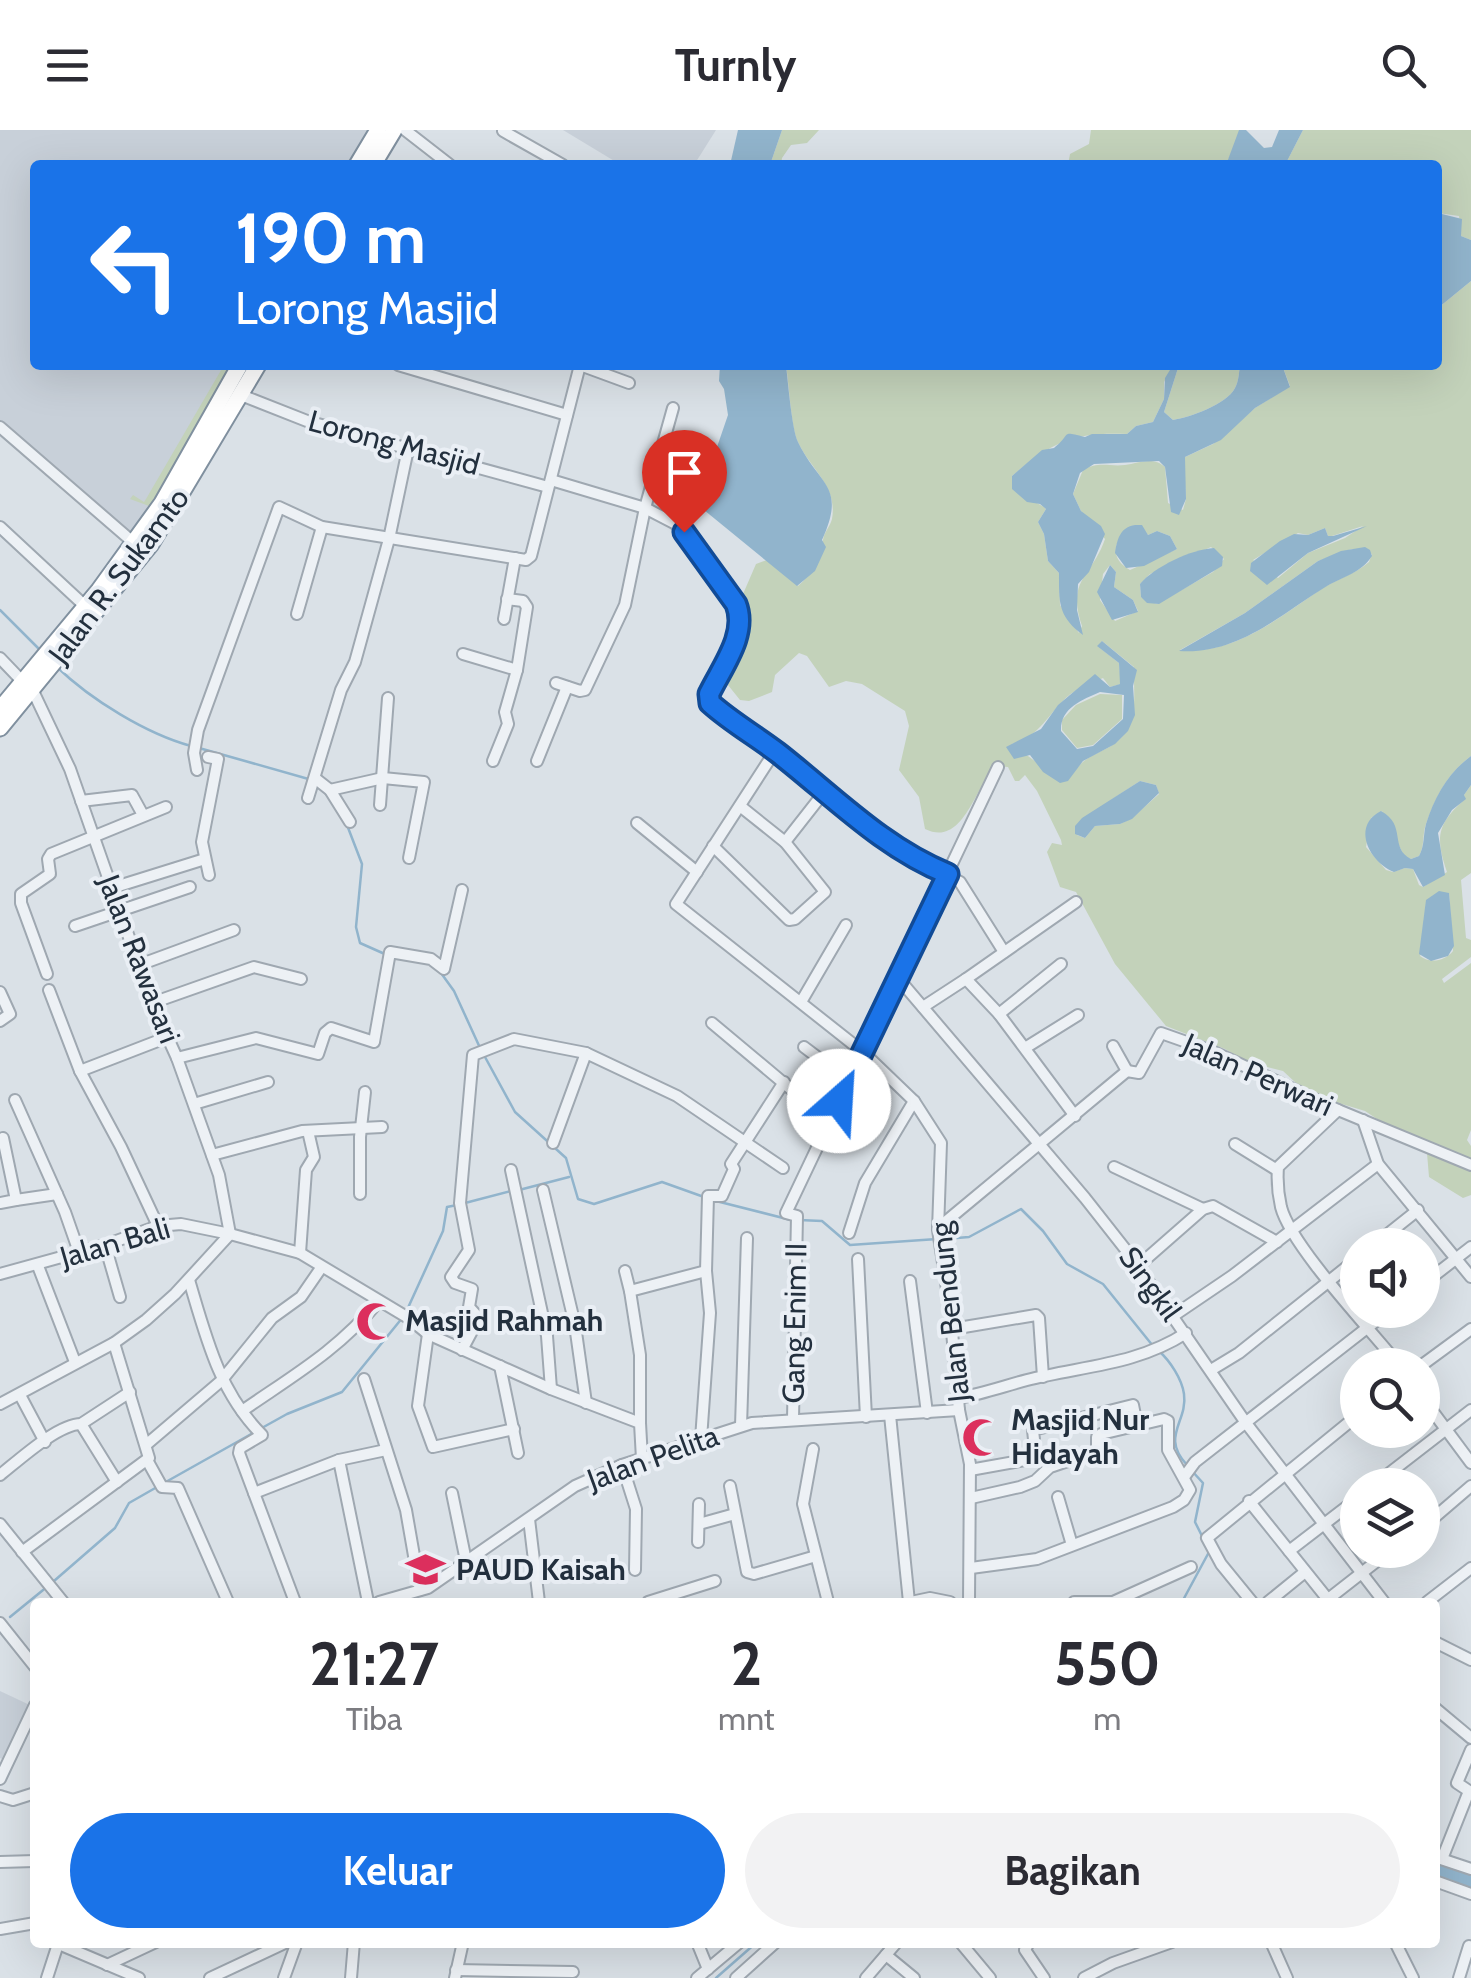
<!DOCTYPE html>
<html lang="id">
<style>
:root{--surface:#fff;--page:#f2f2f3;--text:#2b2b33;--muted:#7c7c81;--accent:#1a73e8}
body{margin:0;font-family:Cabin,sans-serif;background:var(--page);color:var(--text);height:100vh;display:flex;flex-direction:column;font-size:38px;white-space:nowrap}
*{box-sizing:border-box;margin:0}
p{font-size:32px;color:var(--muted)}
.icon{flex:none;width:55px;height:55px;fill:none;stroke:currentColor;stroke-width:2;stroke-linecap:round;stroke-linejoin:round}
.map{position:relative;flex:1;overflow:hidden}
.side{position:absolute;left:30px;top:1468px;width:1410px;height:350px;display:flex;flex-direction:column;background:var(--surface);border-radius:10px;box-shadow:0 10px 40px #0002}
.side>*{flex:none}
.guide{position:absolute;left:30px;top:30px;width:1412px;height:210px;border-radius:10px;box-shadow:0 10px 40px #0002;background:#1a73e8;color:#fff;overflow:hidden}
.tools{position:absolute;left:1340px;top:1098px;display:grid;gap:20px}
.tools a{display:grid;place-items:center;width:100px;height:100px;border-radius:50%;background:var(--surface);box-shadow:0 10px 40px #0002;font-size:50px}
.pin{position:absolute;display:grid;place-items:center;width:85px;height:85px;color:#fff;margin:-102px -42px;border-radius:50% 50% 50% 0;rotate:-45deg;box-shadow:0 0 10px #0007}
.pin .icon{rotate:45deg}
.me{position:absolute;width:110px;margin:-55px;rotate:26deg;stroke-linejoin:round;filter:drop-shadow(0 0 8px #0008)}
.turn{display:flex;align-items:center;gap:35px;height:210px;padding:0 40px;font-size:45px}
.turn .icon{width:130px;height:130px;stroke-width:2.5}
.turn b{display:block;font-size:70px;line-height:85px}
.eta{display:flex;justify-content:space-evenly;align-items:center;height:170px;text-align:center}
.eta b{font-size:60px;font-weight:700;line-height:70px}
.cta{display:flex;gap:20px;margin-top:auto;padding:20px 40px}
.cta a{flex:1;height:115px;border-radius:60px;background:var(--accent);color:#fff;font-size:40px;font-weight:700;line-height:115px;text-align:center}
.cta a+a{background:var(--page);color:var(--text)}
header{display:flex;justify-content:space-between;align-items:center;height:130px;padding:0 40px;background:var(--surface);font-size:45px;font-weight:700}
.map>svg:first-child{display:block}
</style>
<header><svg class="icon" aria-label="menu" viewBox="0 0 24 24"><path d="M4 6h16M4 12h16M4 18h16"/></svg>Turnly<svg class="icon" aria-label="search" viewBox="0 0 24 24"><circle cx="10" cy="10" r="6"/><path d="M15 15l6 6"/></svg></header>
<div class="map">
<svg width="1471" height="1848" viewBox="0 0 1471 1848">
<rect width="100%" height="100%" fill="#dae1e7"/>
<!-- built -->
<g fill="#c8d0d9">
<polygon points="0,0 370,0 350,35 35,35 35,235 234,235 151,378 131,407 0,291"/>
<polygon points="563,0 716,0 694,35 621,35"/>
<polygon points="0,1561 34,1577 8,1632 0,1628"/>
</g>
<!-- green -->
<g fill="#c3d2ba" fill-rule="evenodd">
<polygon points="782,0 819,0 807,13 791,15 782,28 781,35 770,35"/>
<polygon points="1091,0 1239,0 1240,2 1226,35 1068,35 1070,24 1089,14"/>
<polygon points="1303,0 1471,0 1471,110 1461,106 1459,86 1438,83 1438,35 1285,35"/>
<path d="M1471 151V626C1447 644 1436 666 1426 694 1422 705 1425 715 1419 726L1411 729 1404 726 1382 681 1371 688 1366 717 1386 740 1393 742 1405 738 1413 739 1419 755 1423 757 1447 742C1435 707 1437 694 1465 669L1464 665 1471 655V743L1461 750 1466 808 1471 810V827L1442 849 1444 853 1471 833V1000L1467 1010 1471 1016V1065L1463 1068 1429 1047 1427 1023 1408 1002 1395 1001 1365 981 1332 971 1296 953 1283 941 1248 932 1225 919 1166 896 1115 834 1076 762 1060 757 1047 722 1052 713 1062 715 1061 710 1037 661 1025 645 1019 651H1015L1008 637 996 636C975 655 964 718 925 699L919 667 899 640 909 596 905 581 862 554 846 551 829 557 807 526 799 523 775 545 772 562 749 571 740 570 728 555 726 547 749 497 750 480 743 464 756 434 767 430 798 456C813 444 818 427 823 410 824 402 830 397 832 389 838 356 810 339 798 312 791 299 789 253 786 235H1173L1164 252V269L1153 292 1136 296 1127 304C1073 302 1052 312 1012 346L1013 359C1024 370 1040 372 1046 379L1038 392 1044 404 1048 431 1059 443 1060 475 1079 503 1082 496C1066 449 1092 447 1105 409L1081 381 1073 364 1083 340C1099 331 1109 337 1125 335 1139 333 1153 326 1165 337L1168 373 1183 380 1186 369 1183 328 1213 314 1255 278 1290 256 1282 235H1438V178ZM1140 395 1148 405 1157 401 1170 406 1177 419 1130 440C1108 427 1114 410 1131 396ZM1363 396 1345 408 1308 423 1278 448 1253 430 1298 403 1308 405 1325 398 1328 406H1332ZM1211 417 1224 429 1213 442 1157 474 1141 467 1140 454 1150 444ZM1352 419 1372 424 1369 432C1355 444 1337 449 1321 459 1279 488 1234 525 1180 520L1245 483 1318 431ZM1110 435 1116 442 1114 457 1133 470 1138 481 1115 491 1100 470 1103 444ZM1102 511 1134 537C1133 567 1141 597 1111 616 1099 623 1087 626 1078 637L1036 632 1012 614C1038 606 1044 591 1061 573 1072 560 1087 555 1103 548L1110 557 1121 554 1119 533 1100 518ZM1140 651 1156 655 1159 664 1132 688 1120 694 1095 696 1085 708 1077 705 1111 670ZM1449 763 1453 821C1445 831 1430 834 1420 826Z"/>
<polygon points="224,235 234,235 161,360 149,376 130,369 133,365 144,372 146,369"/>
<path d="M1179 235H1240C1239 241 1239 251 1235 258 1226 275 1190 287 1173 290L1164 282Z"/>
<polygon points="1100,564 1122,565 1122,589 1093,615 1077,618 1062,600 1062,590 1076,575"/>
</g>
<!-- water -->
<g fill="#91b4cc" fill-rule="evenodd">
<polygon points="738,0 782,0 770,35 730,35"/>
<polygon points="1239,0 1246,0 1264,18 1272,17 1279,0 1303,0 1285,35 1226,35"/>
<polygon points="1438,83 1462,89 1461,106 1471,110 1471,151 1438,178"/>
<path d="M720 235H786C788 252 792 300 798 312 819 356 847 355 822 410L826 417 815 441 797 456 704 380 707 356 713 345 717 317 728 285 724 259 719 251Z"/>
<path d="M1173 235H1179L1164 282 1173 290C1190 287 1226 275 1235 258 1239 251 1239 241 1240 235H1282L1290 257 1255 278 1221 310 1185 327 1186 369 1179 385 1171 382 1165 337 1159 331 1094 334 1080 343 1073 364 1081 381 1101 396 1105 404 1089 442 1078 454 1077 480 1083 505C1058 486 1059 473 1059 443L1048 431 1044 404 1038 392 1046 379 1040 374 1027 372 1012 359V346L1042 320 1054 318C1073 303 1059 301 1085 307L1092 304H1127L1136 296 1153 292 1164 269 1165 248Z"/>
<path d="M1135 395H1142L1148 405 1157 401 1170 406 1177 419 1144 436 1126 438 1115 423C1117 410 1120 397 1135 395Z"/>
<polygon points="1367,396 1308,423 1267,455 1250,441 1251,433 1280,411 1294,404 1308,405 1325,398 1328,406 1333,406"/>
<path d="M1365 417 1370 420 1372 426C1362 442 1343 447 1327 456 1281 484 1238 525 1179 521L1245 483 1318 431 1341 421Z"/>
<path d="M1214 418 1223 427 1222 436 1159 474 1147 473 1141 467 1140 454C1154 437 1192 419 1214 418Z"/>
<polygon points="1110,435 1116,442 1114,457 1133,470 1138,482 1112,490 1097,462"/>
<path d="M1102 511 1137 540 1133 556 1135 585 1128 601 1115 614 1083 631 1068 651 1060 653 1043 642 1030 625 1014 629 1006 617 1041 599 1058 575 1095 544 1110 557 1120 554 1119 533 1097 516ZM1100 562 1124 565 1123 589 1093 616 1077 619 1061 601C1060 578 1082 570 1100 562Z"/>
<path d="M1471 626V655L1464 665 1466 669 1452 680 1438 703 1445 745 1423 757 1413 739 1405 738 1394 742C1369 732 1351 696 1381 681 1407 695 1389 718 1411 729L1419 726C1425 715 1423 705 1426 694 1435 666 1448 643 1471 626Z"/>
<polygon points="1140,651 1156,655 1159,663 1132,689 1120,694 1095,696 1085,708 1075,704 1075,696 1082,688"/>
<polygon points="1439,761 1449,763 1454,816 1448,826 1431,831 1419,824 1426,770"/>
</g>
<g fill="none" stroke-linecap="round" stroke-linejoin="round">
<!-- stream -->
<g stroke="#91b4cc" stroke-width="2.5">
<polyline points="0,480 41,521"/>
<path d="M57 537C91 570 147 604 191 616"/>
<polyline points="199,618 312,650"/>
<polyline points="347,695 362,734 356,797 360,813 387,825"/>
<polyline points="441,843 454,861 481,920"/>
<polyline points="485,927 515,982 566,1028 578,1069 594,1074 662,1052 704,1067"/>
<polyline points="519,1060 569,1047"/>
<polyline points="716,1071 791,1090"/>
<polyline points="465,1073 511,1061"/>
<polyline points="799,1090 822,1091 850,1115 937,1109"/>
<polyline points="945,1109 969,1107 1021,1079 1043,1101 1067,1134 1103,1154 1153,1216"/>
<polyline points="407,1180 443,1101 447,1077 457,1075"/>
<path d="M1159 1221C1170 1231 1182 1249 1184 1264 1188 1292 1160 1306 1187 1335"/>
<polyline points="260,1299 287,1284 342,1262 403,1187"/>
<polyline points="1192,1341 1203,1353 1195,1392 1202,1406"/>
<polyline points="164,1353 253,1303"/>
<polyline points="54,1451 115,1398 129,1373 157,1357"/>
<polyline points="1182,1472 1209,1422"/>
<polyline points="10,1487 48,1456"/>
<polyline points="716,1848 757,1812"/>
</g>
<!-- river -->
<polyline stroke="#91b4cc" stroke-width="15" points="1435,1738 1471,1750"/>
<defs>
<g id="minor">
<polyline points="405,0 450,35"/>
<polyline points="503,1 563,35"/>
<polyline points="398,235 567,285"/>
<polyline points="241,265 307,291 548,357"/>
<polyline points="0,297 134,413"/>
<path d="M551 350 645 378 674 393 685 401 736 474C748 503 722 538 709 564L710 573 775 621 878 704 922 733 960 752 1004 822"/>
<polyline points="0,397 85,476"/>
<polyline points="297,484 322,397"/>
<polyline points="504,489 515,428"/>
<polyline points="463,524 517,540"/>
<polyline points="0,528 22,551"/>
<polyline points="556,553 580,561 585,560 625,475 645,378 673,278"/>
<polyline points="32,559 70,639 152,873 177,928 219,1045 230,1104"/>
<polyline points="775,621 676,774 863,922 914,971 941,1013 938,1100 950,1179 959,1280 970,1334 969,1472"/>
<polyline points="208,627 218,629 202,712 209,745"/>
<polyline points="493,631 508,594 505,582 517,540 527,477 523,471 507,469"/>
<polyline points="537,631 567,557"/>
<polyline points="197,640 194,623 198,600 279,377 322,397 526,430 531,426 580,235 629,253"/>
<polyline points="316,649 330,660 350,692"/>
<polyline points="330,660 383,648 424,652 409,728"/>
<polyline points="308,668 341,560 355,532 389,409 408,319"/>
<polyline points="81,671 132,665 143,685"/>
<polyline points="380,675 388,568"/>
<polyline points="637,693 697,742"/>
<polyline points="785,712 825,661"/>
<polyline points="713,716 789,790 795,789 825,762 785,712 740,676"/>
<polyline points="112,758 205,729"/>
<polyline points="75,796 190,757"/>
<polyline points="139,835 234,800"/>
<polyline points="47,844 21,773 21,764 50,744 48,729 51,724 166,677"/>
<polyline points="898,848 1085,1068 1133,1129 1246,1293 1384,1472"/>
<polyline points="49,860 80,941"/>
<polyline points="0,862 10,884 0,891"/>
<polyline points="801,872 846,795"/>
<polyline points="152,873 254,837 301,849"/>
<polyline points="923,877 966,849"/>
<polyline points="999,884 1061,834"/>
<polyline points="712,893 829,991"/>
<polyline points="1113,916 1127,941"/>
<polyline points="804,917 849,951"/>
<polyline points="1025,918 1078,885"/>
<polyline points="177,928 256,908 318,924 325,903 331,898 374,912 390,822 431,829 444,839 462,760"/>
<polyline points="15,970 65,1082 79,1122"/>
<polyline points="194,974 268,952"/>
<path d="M1338 980 1278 1037C1277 1050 1278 1064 1281 1077 1291 1116 1371 1200 1399 1235"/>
<polyline points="1075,986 999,884 966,849 1076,772"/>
<polyline points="1363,990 1378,1034 1471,1147"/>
<polyline points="553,1013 586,923"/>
<polyline points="1235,1014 1277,1040"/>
<polyline points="212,1025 302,1001 382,997"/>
<polyline points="1114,1037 1203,1079"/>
<polyline points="511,1040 547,1206 551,1259"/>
<polyline points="543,1060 575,1195 586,1273"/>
<polyline points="360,1064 360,1007 365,962"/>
<polyline points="16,1070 57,1064"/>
<polyline points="0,1073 16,1070 3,1008"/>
<polyline points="158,1096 121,1017 80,941 168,907"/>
<polyline points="938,1098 1127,941 1139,943 1161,903 1212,921 1338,980 1471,1035"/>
<polyline points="849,1103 865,1053 914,971"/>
<polyline points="105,1115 120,1167"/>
<polyline points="1374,1115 1418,1080"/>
<polyline points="300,1123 306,1040 314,1027 308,1001"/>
<polyline points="858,1129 866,1287"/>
<polyline points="38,1136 75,1232"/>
<polyline points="1138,1136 1203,1079 1213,1076 1277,1112"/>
<polyline points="625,1141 630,1161"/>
<polyline points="0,1144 105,1115 158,1096 181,1094 230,1104 300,1123 410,1189 428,1204 551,1259 640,1293 642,1329"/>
<path d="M189 1150C206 1207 219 1262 262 1305L240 1318 239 1323 295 1472"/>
<polyline points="910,1151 927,1283"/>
<polyline points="1422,1155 1471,1117"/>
<polyline points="1173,1186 1232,1146 1378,1034"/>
<polyline points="952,1199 1036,1185 1039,1188 1043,1247"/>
<polyline points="428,1204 418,1276 433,1317 514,1299"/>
<polyline points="462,1220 479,1188 469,1177 472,1159 455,1153 451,1147 469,1120 460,1073 473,925 514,909 586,923 677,966 783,1038"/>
<polyline points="1422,1235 1471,1199"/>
<polyline points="500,1236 518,1323"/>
<polyline points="1211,1240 1239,1223 1358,1128"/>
<polyline points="364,1249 406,1380 420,1460"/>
<polyline points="20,1265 45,1312"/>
<polyline points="1422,1267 1471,1333"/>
<path d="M958 1268C982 1264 1004 1256 1027 1250 1082 1236 1137 1235 1186 1203"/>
<polyline points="0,1274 114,1213 146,1190 175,1164 230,1104"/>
<path d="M242 1281C294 1245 337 1221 379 1171"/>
<polyline points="890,1285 909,1472"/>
<polyline points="793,1289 797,1086 786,1083 998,637"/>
<polyline points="640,1293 640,1225 630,1161 706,1141"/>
<polyline points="81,1294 117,1352"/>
<polyline points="741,1296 747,1108"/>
<polyline points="701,1309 710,1183 706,1141 708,1066 722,1066 734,1039 731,1034 784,952"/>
<polyline points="147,1314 221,1251 272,1188 301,1167 321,1138"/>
<polyline points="813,1319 803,1374 828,1472"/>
<polyline points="147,1330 162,1357 178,1358 228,1472"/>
<polyline points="339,1330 368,1472"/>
<polyline points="622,1335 636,1379 635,1440"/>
<polyline points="970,1340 1031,1329 1035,1319 1033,1300 1133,1275 1137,1295"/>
<path d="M0 1345C19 1330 58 1294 81 1294L130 1262"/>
<polyline points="1184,1347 1195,1332 1390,1180"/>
<polyline points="1374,1355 1471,1280"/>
<polyline points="730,1356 747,1442 754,1444 816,1426"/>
<polyline points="254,1363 339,1330 386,1320"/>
<polyline points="452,1363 466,1431"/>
<polyline points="1058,1367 1072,1415"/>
<polyline points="1249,1371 1330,1472"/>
<polyline points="529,1389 539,1472"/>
<polyline points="0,1394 63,1472"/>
<polyline points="699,1394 735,1384"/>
<polyline points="1422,1398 1471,1356"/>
<polyline points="698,1412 699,1374"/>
<polyline points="1289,1421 1358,1368"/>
<polyline points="22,1422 149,1328 114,1213"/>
<polyline points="971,1438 1037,1429 1173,1377 1184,1370 1190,1360 1168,1320 1168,1291 1164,1289 1101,1304 1097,1307 1097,1321 1050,1337 1035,1351 1020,1357 971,1368"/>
<polyline points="1327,1470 1391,1420"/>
<polyline points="379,1472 428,1458 575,1356 622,1335 752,1293 959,1280"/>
<polyline points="648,1472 715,1451"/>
<polyline points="911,1472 930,1468 950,1472"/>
<polyline points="1074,1472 1114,1472"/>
<polyline points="1113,1472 1191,1437"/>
<polyline points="1252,1472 1221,1434 1207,1408 1358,1285"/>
<polyline points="1268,1472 1305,1442"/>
<polyline points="1427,1472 1471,1438"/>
<polyline points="0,1493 35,1537"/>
<polyline points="1435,1512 1471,1530"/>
<polyline points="1435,1578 1471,1608"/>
<polyline points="0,1649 35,1575"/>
<polyline points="0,1666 13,1670 35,1663"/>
<polyline points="1435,1727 1471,1739"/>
<polyline points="1442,1729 1469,1661 1457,1653 1471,1620"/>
<polyline points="0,1732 35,1731"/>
<polyline points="1435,1751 1471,1764"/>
<polyline points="0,1799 35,1793"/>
<polyline points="54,1812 139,1848"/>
<polyline points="697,1812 708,1839"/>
<polyline points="960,1812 990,1848"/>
<polyline points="1029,1812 1025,1820 1044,1848"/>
<polyline points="1271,1812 1287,1848"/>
<polyline points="1395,1812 1413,1848"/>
<polyline points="886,1825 914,1848"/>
<polyline points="107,1835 156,1812"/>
<polyline points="456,1840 573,1842"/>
<polyline points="47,1848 58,1814"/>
<polyline points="210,1848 287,1812"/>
<polyline points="284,1848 297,1812"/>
<polyline points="351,1848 354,1812"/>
<polyline points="455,1848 463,1812"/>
<polyline points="697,1848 740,1812"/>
<polyline points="736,1848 776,1812"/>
<polyline points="866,1848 897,1812"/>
<polyline points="1084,1848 1113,1833 1172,1812"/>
<polyline points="1459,1848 1469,1816"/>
</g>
<g id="highway">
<polyline points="357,35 378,0"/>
<polyline points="373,35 394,0"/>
<polyline points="0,579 99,460 162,373 240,235"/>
<polyline points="0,598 151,414 258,235"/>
</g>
</defs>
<!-- minor casing -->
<use href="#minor" stroke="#9fa8b1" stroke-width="14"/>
<!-- highway casing -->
<use href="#highway" stroke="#80909f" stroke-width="19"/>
<!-- minor -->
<use href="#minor" stroke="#edf1f5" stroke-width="10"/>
<!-- highway -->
<use href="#highway" stroke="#fff" stroke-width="15"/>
</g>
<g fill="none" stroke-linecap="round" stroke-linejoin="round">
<defs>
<path id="route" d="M684 402 736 474C748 504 722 537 709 564L710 573C731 592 756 606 778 623 833 666 883 718 948 744L839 971"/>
</defs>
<!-- route casing -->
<use href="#route" stroke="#114b97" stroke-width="25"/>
<!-- route -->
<use href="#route" stroke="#1a73e8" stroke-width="18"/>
</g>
<!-- icons -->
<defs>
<symbol id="mosque-bare" viewBox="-9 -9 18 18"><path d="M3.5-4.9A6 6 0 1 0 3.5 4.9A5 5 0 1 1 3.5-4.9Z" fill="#dc2f5d" stroke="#eaeff5" stroke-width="2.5" paint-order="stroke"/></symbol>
<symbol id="school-bare" viewBox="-9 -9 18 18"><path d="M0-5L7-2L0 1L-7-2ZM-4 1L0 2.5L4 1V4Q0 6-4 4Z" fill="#dc2f5d" stroke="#eaeff5" stroke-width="2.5" paint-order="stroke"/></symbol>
</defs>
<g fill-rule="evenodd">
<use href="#mosque-bare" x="348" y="1164" width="55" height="55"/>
<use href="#mosque-bare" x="954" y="1280" width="55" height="55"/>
<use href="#school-bare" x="398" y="1412" width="55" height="55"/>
</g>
<g text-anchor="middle" stroke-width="8" stroke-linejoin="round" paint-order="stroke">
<!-- street labels -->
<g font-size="30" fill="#23303e" stroke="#eaeff5">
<text transform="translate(394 313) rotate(15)" y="10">Lorong Masjid</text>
<text transform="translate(119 446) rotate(-53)" y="10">Jalan R. Sukamto</text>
<text transform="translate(139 829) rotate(69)" y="10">Jalan Rawasari</text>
<text transform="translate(1258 945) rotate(24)" y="10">Jalan Perwari</text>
<text transform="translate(115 1113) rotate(-16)" y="10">Jalan Bali</text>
<text transform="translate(1150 1154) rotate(54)" y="10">Singkil</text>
<text transform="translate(950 1182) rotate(-96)" y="10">Jalan Bendung</text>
<text transform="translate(795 1193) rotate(-89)" y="10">Gang Enim II</text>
<text transform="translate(653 1328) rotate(-20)" y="10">Jalan Pelita</text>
</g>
<!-- poi labels -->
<g font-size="30" font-weight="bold" fill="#23303e" stroke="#eaeff5" text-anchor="start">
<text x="405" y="1201">Masjid Rahmah</text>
<text x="1011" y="1300">Masjid Nur<tspan x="1011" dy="34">Hidayah</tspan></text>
<text x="456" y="1450">PAUD Kaisah</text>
</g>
</g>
</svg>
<div class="tools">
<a><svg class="icon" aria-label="sound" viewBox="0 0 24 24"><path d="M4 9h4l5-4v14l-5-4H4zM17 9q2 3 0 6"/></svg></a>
<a><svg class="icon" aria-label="search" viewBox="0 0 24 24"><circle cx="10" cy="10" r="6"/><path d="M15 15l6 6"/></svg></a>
<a><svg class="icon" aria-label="layers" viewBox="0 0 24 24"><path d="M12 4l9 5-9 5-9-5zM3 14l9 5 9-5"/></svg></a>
</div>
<div class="pin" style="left:684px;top:402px;background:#d93025"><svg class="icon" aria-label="arrive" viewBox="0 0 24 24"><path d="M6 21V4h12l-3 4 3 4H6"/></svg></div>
<svg class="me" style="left:839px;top:971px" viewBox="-20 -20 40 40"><circle r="19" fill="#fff"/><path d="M0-13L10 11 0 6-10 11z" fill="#1a73e8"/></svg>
<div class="guide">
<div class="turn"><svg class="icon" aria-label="left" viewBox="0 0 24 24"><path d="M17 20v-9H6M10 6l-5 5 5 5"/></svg><div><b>190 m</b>Lorong Masjid</div></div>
</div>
<section class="side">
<div class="eta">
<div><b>21:27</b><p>Tiba</p></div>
<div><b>2</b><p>mnt</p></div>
<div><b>550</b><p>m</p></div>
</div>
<div class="cta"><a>Keluar</a><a>Bagikan</a></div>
</section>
</div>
